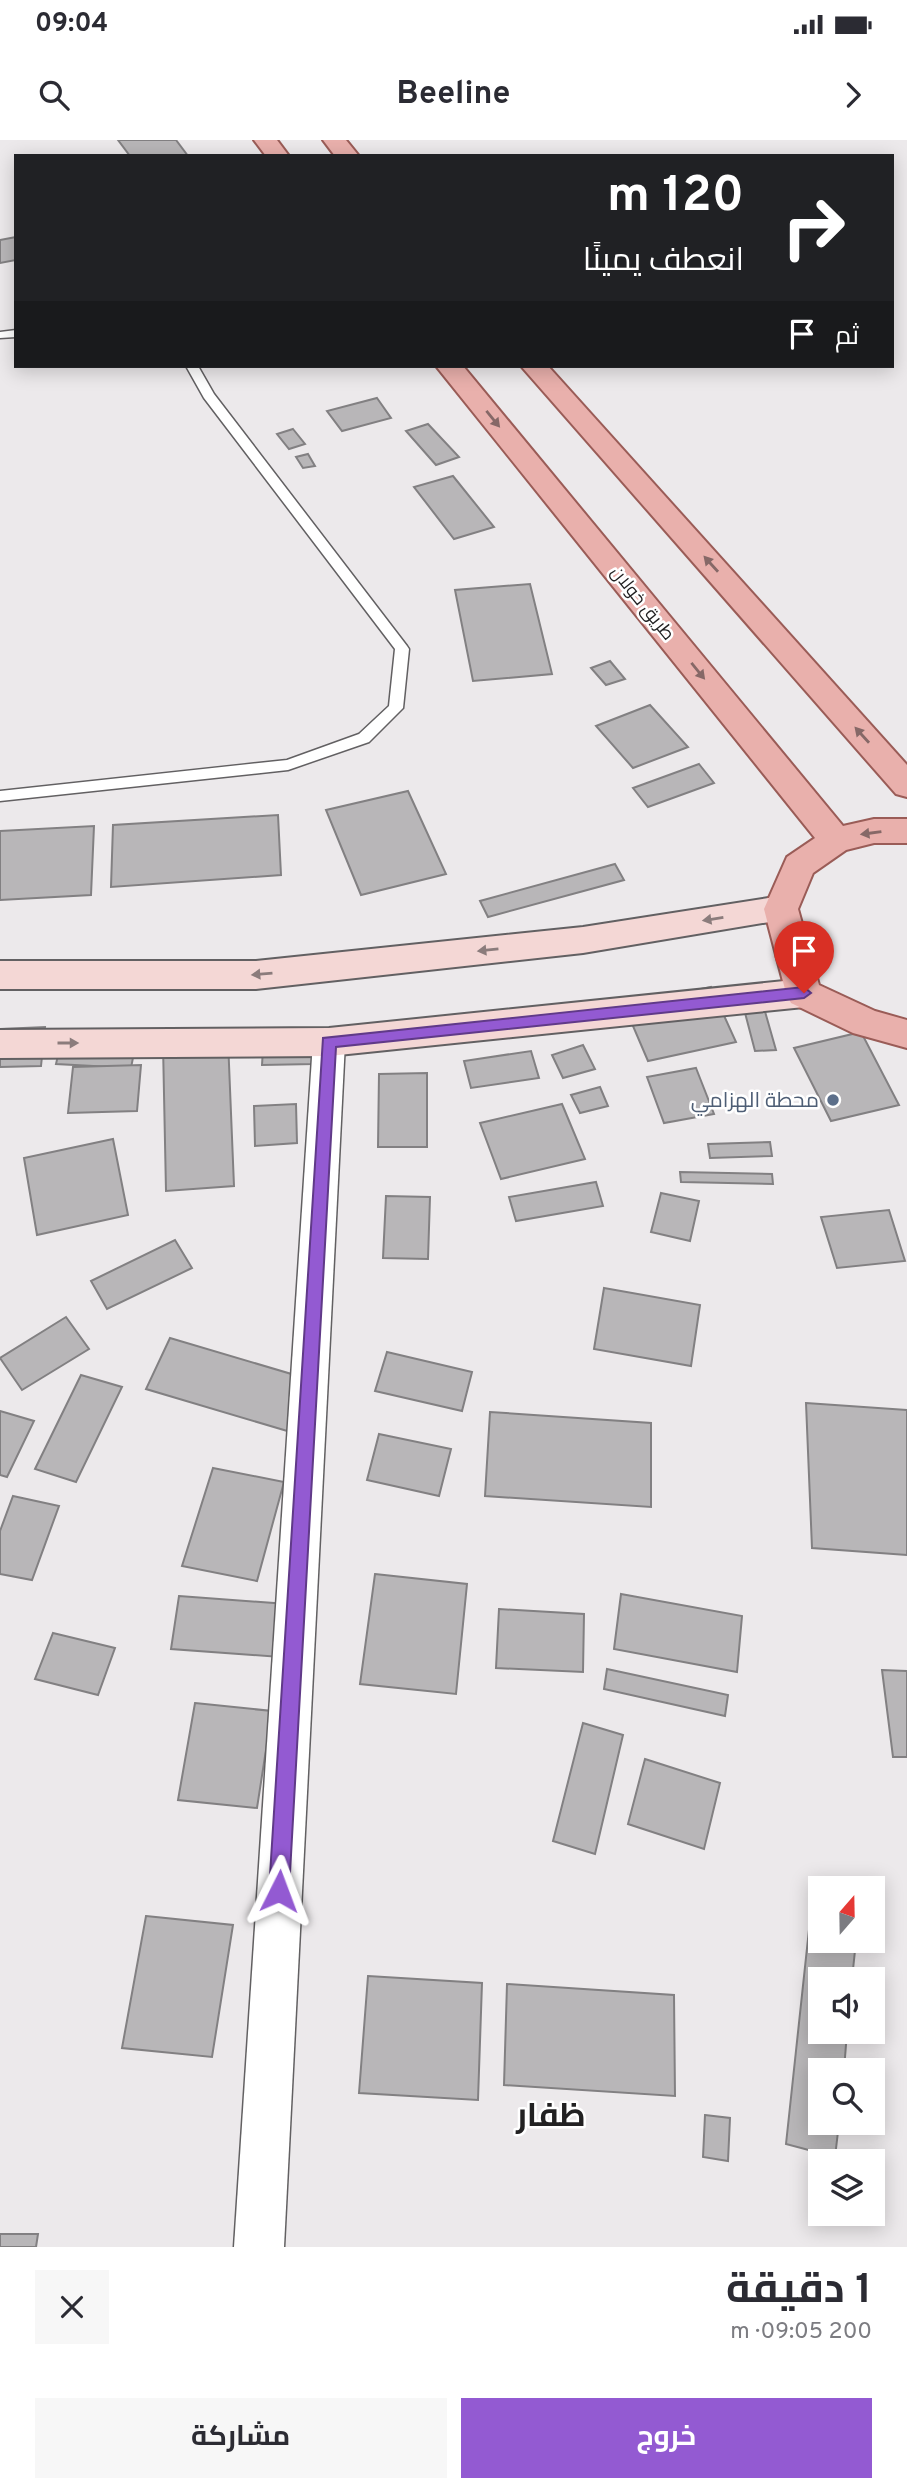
<!DOCTYPE html>
<html lang="ar">
<meta charset="utf-8">
<style>
:root{--surface:#fff;--page:#f7f7f7;--text:#2b2b33;--muted:#7c7c81;--accent:#935ad2}
body{margin:0;font-family:Overpass,Cairo,sans-serif;background:var(--page);color:var(--text);direction:rtl;height:100vh;display:flex;flex-direction:column;font-size:26px;white-space:nowrap}
*{box-sizing:border-box;margin:0}
p{font-size:23px;color:var(--muted)}
.icon{flex:none;width:38px;height:38px;fill:none;stroke:currentColor;stroke-width:2;stroke-linecap:round;stroke-linejoin:round}
.map{position:relative;height:2107px;overflow:hidden;direction:ltr}
.sheet{display:flex;flex-direction:column;background:var(--surface);flex:1}
.sheet>*{flex:none}
.guide{position:absolute;left:14px;top:14px;width:880px;height:214px;border-radius:0px;box-shadow:0 4px 18px #0003;direction:rtl;background:#202124;color:#fff;overflow:hidden}
.needle{width:46px;rotate:20deg}
.tools{position:absolute;left:808px;top:1736px;display:grid;gap:14px}
.tools a{display:grid;place-items:center;width:77px;height:77px;border-radius:0px;background:var(--surface);box-shadow:0 4px 18px #0003;font-size:35px}
.pin{position:absolute;display:grid;place-items:center;width:60px;height:60px;color:#fff;margin:-72px -30px;border-radius:50% 50% 50% 0;rotate:-45deg;box-shadow:0 0 7px #0007}
.pin .icon{rotate:45deg}
.me{position:absolute;width:77px;margin:-38px;rotate:3deg;stroke-linejoin:round;filter:drop-shadow(0 0 5px #0008)}
.turn{display:flex;align-items:center;gap:24px;height:147px;padding:0 35px;font-size:32px}
.turn .icon{width:91px;height:91px;stroke-width:2.5}
.turn b{display:block;font-size:49px;line-height:60px}
.then{display:flex;align-items:center;height:66px;padding:0 35px;background:#0003;gap:14px;font-size:26px}
.round{display:grid;place-items:center;flex:none;width:74px;height:74px;border-radius:0px;background:var(--page)}
.headline{display:flex;align-items:center;justify-content:space-between;height:119px;padding:0 35px}
h1{font-size:42px;font-weight:700;line-height:52px}
.action{display:flex;gap:14px;margin-top:auto;padding:14px 35px}
.action a{flex:1;height:80px;border-radius:0px;background:var(--accent);color:#fff;font-size:28px;font-weight:700;line-height:80px;text-align:center}
.action a+a{background:var(--page);color:var(--text)}
.status{display:flex;justify-content:space-between;align-items:center;height:49px;padding:0 35px;background:var(--surface);direction:ltr}
.status svg{height:19px;fill:currentColor}
header{display:flex;justify-content:space-between;align-items:center;height:91px;padding:0 35px;background:var(--surface);font-size:32px;font-weight:700}
.map>svg:first-child{display:block}
</style>
<div class="status"><b>09:04</b><svg viewBox="0 0 49 12"><path d="M0 12V9h3v3zM5 12V6h3v6zM10 12V3h3v9zM15 12V0h3v12zM26 1h20v11H26zM47 4h2v5h-2z"/></svg></div>
<header><svg class="icon" aria-label="forward" viewBox="0 0 24 24"><path d="M9 5l7 7-7 7"/></svg>Beeline<svg class="icon" aria-label="search" viewBox="0 0 24 24"><circle cx="10" cy="10" r="6"/><path d="M15 15l6 6"/></svg></header>
<div class="map">
<svg width="907" height="2107" viewBox="0 0 907 2107">
<rect width="100%" height="100%" fill="#ece9eb"/>
<!-- building -->
<g fill="#b8b6b8" stroke="#828082" stroke-width="2">
<polygon points="118,0 176,0 188,16 130,16"/>
<polygon points="16,97 16,120 0,123 0,100"/>
<polygon points="377,258 391,278 342,291 327,271"/>
<polygon points="428,284 459,317 436,325 406,291"/>
<polygon points="293,289 305,304 289,309 277,294"/>
<polygon points="308,314 315,326 303,328 296,317"/>
<polygon points="453,336 494,387 454,399 414,347"/>
<polygon points="530,444 552,534 473,541 455,450"/>
<polygon points="610,521 625,539 606,545 591,528"/>
<polygon points="650,565 688,607 633,628 596,586"/>
<polygon points="699,624 714,643 648,667 633,648"/>
<polygon points="408,651 446,734 361,755 326,670"/>
<polygon points="278,675 281,735 111,747 113,685"/>
<polygon points="94,686 91,755 0,760 0,691"/>
<polygon points="615,724 624,740 488,777 480,761"/>
<polygon points="711,847 736,902 648,921 624,865"/>
<polygon points="764,868 776,910 755,911 744,869"/>
<polygon points="45,887 41,926 0,927 0,889"/>
<polygon points="861,892 899,965 831,981 794,908"/>
<polygon points="264,893 315,893 314,924 262,925"/>
<polygon points="63,894 137,897 131,928 56,924"/>
<polygon points="228,900 234,1046 166,1051 163,905"/>
<polygon points="583,905 595,929 563,938 552,915"/>
<polygon points="531,911 539,938 471,948 464,921"/>
<polygon points="141,925 137,971 68,973 73,927"/>
<polygon points="696,928 714,974 664,983 647,937"/>
<polygon points="427,933 427,1007 378,1007 379,934"/>
<polygon points="600,947 608,966 580,973 571,955"/>
<polygon points="296,964 297,1003 255,1006 254,966"/>
<polygon points="562,964 585,1019 501,1039 480,983"/>
<polygon points="113,999 128,1075 37,1095 24,1018"/>
<polygon points="770,1002 772,1016 710,1018 708,1004"/>
<polygon points="680,1032 772,1034 773,1044 681,1042"/>
<polygon points="596,1042 603,1066 516,1081 509,1057"/>
<polygon points="661,1053 699,1061 690,1101 651,1092"/>
<polygon points="386,1056 430,1057 428,1119 383,1118"/>
<polygon points="889,1070 905,1121 837,1128 821,1077"/>
<polygon points="175,1100 192,1128 107,1169 91,1141"/>
<polygon points="604,1148 700,1165 691,1226 594,1209"/>
<polygon points="66,1177 89,1209 22,1250 0,1218"/>
<polygon points="170,1198 315,1241 294,1293 146,1249"/>
<polygon points="387,1212 472,1232 462,1271 375,1251"/>
<polygon points="81,1235 122,1247 76,1342 35,1329"/>
<polygon points="806,1263 907,1270 907,1415 812,1408"/>
<polygon points="0,1271 34,1281 7,1337 0,1335"/>
<polygon points="490,1272 651,1283 651,1367 485,1356"/>
<polygon points="379,1294 451,1309 439,1356 367,1340"/>
<polygon points="213,1328 284,1342 257,1441 182,1426"/>
<polygon points="13,1356 59,1366 32,1440 0,1434 0,1391"/>
<polygon points="375,1434 467,1444 456,1554 360,1544"/>
<polygon points="621,1454 742,1476 737,1532 614,1509"/>
<polygon points="179,1456 287,1464 280,1517 171,1509"/>
<polygon points="499,1469 584,1474 583,1532 496,1528"/>
<polygon points="53,1493 115,1508 98,1555 35,1539"/>
<polygon points="607,1529 728,1555 725,1576 604,1549"/>
<polygon points="882,1530 907,1531 907,1617 893,1617"/>
<polygon points="195,1563 272,1571 257,1668 178,1660"/>
<polygon points="583,1583 623,1595 595,1714 553,1701"/>
<polygon points="645,1619 720,1643 704,1709 628,1684"/>
<polygon points="811,1771 821,1773 821,1801 856,1801 852,1839 821,1839 821,1892 847,1892 844,1930 821,1930 821,1983 839,1983 835,2017 786,2004"/>
<polygon points="146,1776 233,1785 212,1917 122,1908"/>
<polygon points="368,1836 482,1843 478,1960 359,1953"/>
<polygon points="507,1844 674,1855 675,1956 504,1945"/>
<polygon points="705,1975 730,1978 728,2021 703,2017"/>
<polygon points="0,2094 38,2094 36,2107 0,2107"/>
</g>
<g fill="none" stroke-linecap="round" stroke-linejoin="round">
<defs>
<g id="lane">
<polygon points="16,190 16,197 0,198 0,192"/>
<polygon points="186,226 198,226 214,254 407,506 409,509 403,568 369,602 288,630 0,661 0,651 287,620 359,594 389,566 395,509 204,258"/>
</g>
<polygon id="street" points="329,889 341,893 345,902 284,2107 234,2107 313,902 317,893"/>
<g id="secondary">
<polygon points="781,756 793,760 798,769 793,778 583,813 256,849 0,849 0,821 256,821 583,787"/>
<polygon points="804,839 817,843 822,853 817,863 804,867 329,916 0,918 0,890 329,888"/>
</g>
<g id="primary">
<polygon points="254,0 277,0 289,16 266,16"/>
<polygon points="323,0 346,0 359,16 335,16"/>
<polygon points="436,226 463,226 843,686 874,679 907,679 907,703 874,703 846,710 813,733 798,769 819,845 875,871 907,880 907,908 853,893 791,863 786,853 764,769 787,717 815,698"/>
<polygon points="521,226 548,226 907,625 907,657 896,654"/>
</g>
</defs>
<!-- lane casing -->
<use href="#lane" stroke="#626062" stroke-width="3"/>
<!-- street casing -->
<use href="#street" stroke="#626062" stroke-width="3"/>
<!-- secondary casing -->
<use href="#secondary" stroke="#626062" stroke-width="4"/>
<!-- primary casing -->
<use href="#primary" stroke="#9a5c57" stroke-width="4"/>
<!-- lane -->
<use href="#lane" fill="#fff" fill-rule="evenodd"/>
<!-- street -->
<use href="#street" fill="#fff" fill-rule="evenodd"/>
<!-- secondary -->
<use href="#secondary" fill="#f4d7d5" fill-rule="evenodd"/>
<!-- primary -->
<use href="#primary" fill="#e9b0ac" fill-rule="evenodd"/>
</g>
<!-- one-way arrows -->
<defs><path id="oneway-solid" d="M-6-.8H1V-3.2L6.5 0L1 3.2V.8H-6Z" transform="scale(1.75)"/></defs>
<g fill="#866867">
<use href="#oneway-solid" transform="translate(493 279) rotate(51)"/>
<use href="#oneway-solid" transform="translate(711 424) rotate(-132)"/>
<use href="#oneway-solid" transform="translate(698 531) rotate(51)"/>
<use href="#oneway-solid" transform="translate(862 595) rotate(-132)"/>
<use href="#oneway-solid" transform="translate(871 693) rotate(172)"/>
</g>
<g fill="#8b7c7c">
<use href="#oneway-solid" transform="translate(713 779) rotate(171)"/>
<use href="#oneway-solid" transform="translate(488 810) rotate(174)"/>
<use href="#oneway-solid" transform="translate(262 834) rotate(175)"/>
<use href="#oneway-solid" transform="translate(68 903)"/>
</g>
<!-- route -->
<polygon fill="#935ad2" stroke="#603a88" stroke-width="2" points="804,847 811,853 804,858 336,907 289,1751 286,1758 279,1761 272,1758 269,1751 323,898"/>
<!-- markers -->
<circle fill="#5c6f8a" stroke="#fff" stroke-width="2.5" cx="833" cy="960" r="7"/>
<g text-anchor="middle" stroke-width="5" stroke-linejoin="round" paint-order="stroke">
<!-- far-street labels -->
<g font-size="18" fill="#222122" stroke="#fff">
<text transform="translate(643 463) rotate(51)" y="6">طريق خولان</text>
</g>
<!-- service labels -->
<g font-size="21" fill="#4e5e75" stroke="#fff" text-anchor="end">
<text x="819" y="967">محطة الهزامي</text>
</g>
<!-- near-district labels -->
<g font-size="33" font-weight="bold" fill="#222122" stroke="#fff">
<text x="551" y="1986">ظفار</text>
</g>
</g>
</svg>
<div class="tools">
<a><svg class="needle" viewBox="-14 -14 28 28"><path d="M0-13l5 13h-10z" fill="#e53935"/><path d="M0 13l5-13h-10z" fill="#7c7c81"/></svg></a>
<a><svg class="icon" aria-label="sound" viewBox="0 0 24 24"><path d="M4 9h4l5-4v14l-5-4H4zM17 9q2 3 0 6"/></svg></a>
<a><svg class="icon" aria-label="search" viewBox="0 0 24 24"><circle cx="10" cy="10" r="6"/><path d="M15 15l6 6"/></svg></a>
<a><svg class="icon" aria-label="layers" viewBox="0 0 24 24"><path d="M12 4l9 5-9 5-9-5zM3 14l9 5 9-5"/></svg></a>
</div>
<div class="pin" style="left:804px;top:853px;background:#d93025"><svg class="icon" aria-label="arrive" viewBox="0 0 24 24"><path d="M6 21V4h12l-3 4 3 4H6"/></svg></div>
<svg class="me" style="left:279px;top:1751px" viewBox="-20 -20 40 40"><path d="M0-17L14 15 0 8-14 15z" fill="#935ad2" stroke="#fff" stroke-width="4"/></svg>
<div class="guide">
<div class="turn"><svg class="icon" aria-label="right" viewBox="0 0 24 24"><path d="M7 20v-9h11M14 6l5 5-5 5"/></svg><div><b>120 m</b>انعطف يمينًا</div></div>
<div class="then">ثم<svg class="icon" aria-label="arrive" viewBox="0 0 24 24"><path d="M6 21V4h12l-3 4 3 4H6"/></svg></div>
</div>
</div>
<section class="sheet">
<div class="headline"><div><h1>1 دقيقة</h1><p>200 m · 09:05</p></div><a class="round"><svg class="icon" aria-label="close" viewBox="0 0 24 24"><path d="M6 6l12 12M18 6L6 18"/></svg></a></div>
<div class="action"><a>خروج</a><a>مشاركة</a></div>
</section>
